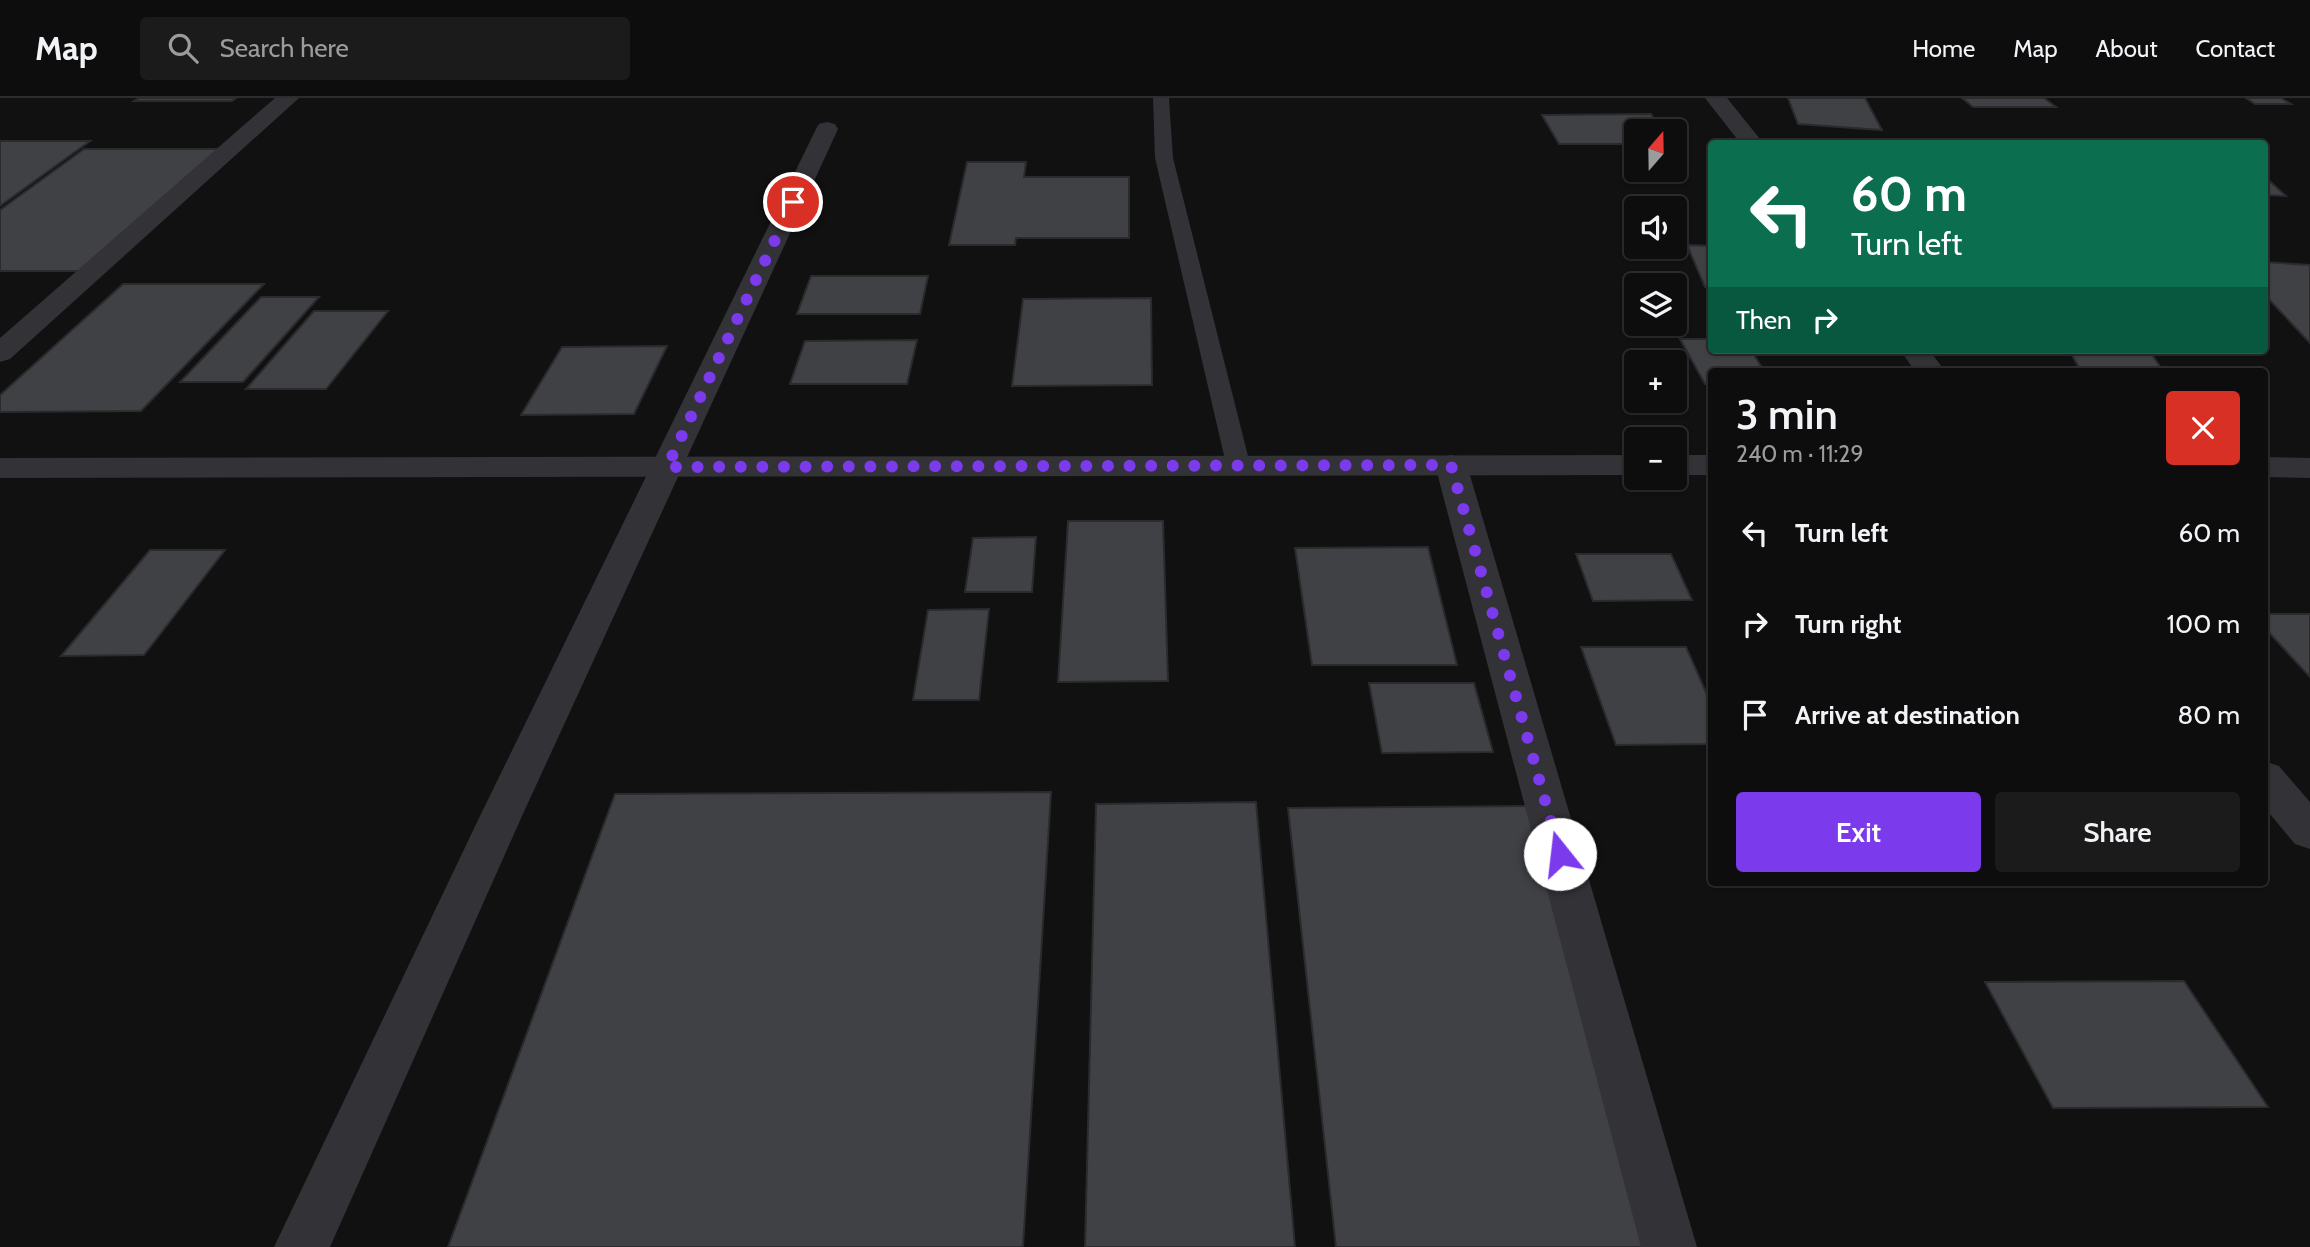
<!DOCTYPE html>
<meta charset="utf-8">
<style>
:root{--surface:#0d0d0e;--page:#1b1b1c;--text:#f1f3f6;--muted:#9a9c9e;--line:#2d2d2e;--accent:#7c3aed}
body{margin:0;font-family:Cabin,sans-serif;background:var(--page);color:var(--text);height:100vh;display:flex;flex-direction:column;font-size:26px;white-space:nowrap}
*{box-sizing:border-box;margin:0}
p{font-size:23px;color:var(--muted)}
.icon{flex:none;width:38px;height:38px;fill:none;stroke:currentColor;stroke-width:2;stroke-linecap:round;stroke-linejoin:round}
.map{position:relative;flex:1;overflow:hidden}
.sheet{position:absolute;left:1708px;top:270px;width:560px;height:518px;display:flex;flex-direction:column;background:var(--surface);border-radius:7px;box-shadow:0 2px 5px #0004,0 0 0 2px var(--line)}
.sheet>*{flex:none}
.top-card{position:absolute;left:1708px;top:42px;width:560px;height:214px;border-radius:7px;box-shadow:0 2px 5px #0004,0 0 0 2px var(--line);background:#0b6e4f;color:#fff;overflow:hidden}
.needle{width:46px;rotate:20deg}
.tools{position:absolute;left:1624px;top:21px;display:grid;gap:14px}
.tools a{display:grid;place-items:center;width:63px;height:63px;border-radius:7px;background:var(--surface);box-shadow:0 2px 5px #0004,0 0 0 2px var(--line);font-size:35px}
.pin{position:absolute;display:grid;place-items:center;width:60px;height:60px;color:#fff;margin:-30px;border:4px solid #fff;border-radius:50%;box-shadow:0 2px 7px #0007}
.me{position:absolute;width:77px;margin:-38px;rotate:344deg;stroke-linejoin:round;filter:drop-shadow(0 0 5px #0008)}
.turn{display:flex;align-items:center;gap:24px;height:147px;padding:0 28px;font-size:32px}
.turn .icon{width:91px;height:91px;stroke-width:2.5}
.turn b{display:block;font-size:49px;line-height:60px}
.then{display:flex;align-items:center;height:66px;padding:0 28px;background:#0003;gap:14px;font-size:26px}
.round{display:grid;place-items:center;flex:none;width:74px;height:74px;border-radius:7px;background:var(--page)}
.head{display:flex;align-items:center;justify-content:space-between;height:119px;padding:0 28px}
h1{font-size:42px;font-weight:600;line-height:52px}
.button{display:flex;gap:14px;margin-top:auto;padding:14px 28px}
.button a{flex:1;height:80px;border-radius:7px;background:var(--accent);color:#fff;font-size:28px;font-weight:600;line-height:80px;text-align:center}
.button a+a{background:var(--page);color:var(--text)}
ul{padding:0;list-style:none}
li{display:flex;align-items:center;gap:21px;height:91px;padding:0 28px}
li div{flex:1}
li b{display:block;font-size:26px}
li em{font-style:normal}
header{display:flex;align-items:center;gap:42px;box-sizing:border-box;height:98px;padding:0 35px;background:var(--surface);border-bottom:2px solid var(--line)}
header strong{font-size:33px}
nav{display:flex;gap:38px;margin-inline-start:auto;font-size:24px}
.search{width:490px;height:63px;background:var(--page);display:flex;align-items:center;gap:18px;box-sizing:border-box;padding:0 24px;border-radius:7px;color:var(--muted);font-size:26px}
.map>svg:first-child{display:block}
</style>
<header>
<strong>Map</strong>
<div class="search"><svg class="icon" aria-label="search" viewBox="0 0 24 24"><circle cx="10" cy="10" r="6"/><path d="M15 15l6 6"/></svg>Search here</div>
<nav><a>Home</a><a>Map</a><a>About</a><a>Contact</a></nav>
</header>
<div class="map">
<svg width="2310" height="1149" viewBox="0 0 2310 1149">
<rect width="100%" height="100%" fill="#111112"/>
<!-- building -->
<g fill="#404145" stroke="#2b2b2e" stroke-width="2">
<polygon points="139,0 236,0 232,3 134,3"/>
<polygon points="1788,0 1865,0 1882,32 1798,26"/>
<polygon points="1962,0 2044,0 2056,9 1973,9"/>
<polygon points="2246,0 2281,0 2291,6 2255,6"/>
<polygon points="1651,16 1662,33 1636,33 1636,46 1559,46 1542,17"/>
<polygon points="0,43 90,43 0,108"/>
<polygon points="84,51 224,51 79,173 0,173 0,112"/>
<polygon points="967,64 1026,64 1024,79 1129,79 1129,140 1016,140 1015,147 949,147"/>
<polygon points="2264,78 2286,98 2264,97"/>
<polygon points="1687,147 1712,148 1712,189 1705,189"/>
<polygon points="2264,164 2310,167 2310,245 2264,196"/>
<polygon points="811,178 928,178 920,216 797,216"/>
<polygon points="123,186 264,186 141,313 0,314 0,297"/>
<polygon points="261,199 319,199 243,284 180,284"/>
<polygon points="1151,200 1152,287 1012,288 1023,201"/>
<polygon points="314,213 388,213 326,291 246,291"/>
<polygon points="1680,241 1712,241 1712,252 1751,252 1764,273 1712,273 1712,286 1705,286"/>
<polygon points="917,242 907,286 790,286 805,243"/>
<polygon points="667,248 634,316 521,317 562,249"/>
<polygon points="2069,252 2151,255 2163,273 2081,273"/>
<polygon points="1068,423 1163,423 1168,583 1058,584"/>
<polygon points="1036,439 1032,494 965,494 973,440"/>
<polygon points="1428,449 1457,567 1312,567 1295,450"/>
<polygon points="150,452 225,452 144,557 61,558"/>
<polygon points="1576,456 1671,456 1692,502 1593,503"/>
<polygon points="989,511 979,602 913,602 928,512"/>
<polygon points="2264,516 2310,516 2310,579 2264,529"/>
<polygon points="1581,549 1686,549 1712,608 1712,646 1616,647"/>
<polygon points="1369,585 1474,585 1493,654 1382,655"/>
<polygon points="1051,694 1023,1149 448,1149 615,696"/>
<polygon points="1256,704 1295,1149 1085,1149 1096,706"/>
<polygon points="1529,708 1652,1149 1336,1149 1288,710"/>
<polygon points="2184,883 2268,1009 2053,1010 1985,884"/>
</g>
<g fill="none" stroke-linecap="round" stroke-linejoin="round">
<!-- service -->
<polygon fill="#323237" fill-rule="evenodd" points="1153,0 1169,0 1173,60 1250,366 1247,371 1238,373 1229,371 1226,366 1155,60"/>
<!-- minor -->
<g fill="#323237" fill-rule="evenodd">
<polygon points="275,0 299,0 10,261 0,264 0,240"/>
<polygon points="1705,0 1727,0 1764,46 1741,46"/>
<polygon points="827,24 835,26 838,31 522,718 330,1149 274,1149 480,718 816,31 819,26"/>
<polygon points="1900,252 1929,252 1945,273 1915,273"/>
<polygon points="1451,357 1462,360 1467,367 1697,1149 1641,1149 1435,367 1440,360"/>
</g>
<!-- tertiary -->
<g fill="#323237" fill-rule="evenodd">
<polygon points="1636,357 1636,377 0,380 0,360"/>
<rect x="1675" y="357" width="37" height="20"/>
<polygon points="2264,359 2310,360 2310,380 2264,379"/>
<polygon points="2264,663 2279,668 2310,704 2310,751 2295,746 2264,709"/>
</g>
</g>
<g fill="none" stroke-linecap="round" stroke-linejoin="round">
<!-- route -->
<polyline stroke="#7c3aed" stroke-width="12" stroke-dasharray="0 21.6" points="793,104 667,369 1451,367 1560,756"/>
</g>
</svg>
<div class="tools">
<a><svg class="needle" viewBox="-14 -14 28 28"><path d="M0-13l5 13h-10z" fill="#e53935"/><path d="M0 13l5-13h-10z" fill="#9a9c9e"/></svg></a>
<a><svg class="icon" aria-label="sound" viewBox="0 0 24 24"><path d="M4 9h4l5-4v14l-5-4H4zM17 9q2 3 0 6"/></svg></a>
<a><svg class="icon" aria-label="layers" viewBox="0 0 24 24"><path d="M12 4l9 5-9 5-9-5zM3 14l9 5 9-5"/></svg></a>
<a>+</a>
<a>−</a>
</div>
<div class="pin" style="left:793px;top:104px;background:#d93025"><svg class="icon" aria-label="arrive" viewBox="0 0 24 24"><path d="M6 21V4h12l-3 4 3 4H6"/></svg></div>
<svg class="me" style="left:1560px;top:756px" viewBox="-20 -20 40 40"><circle r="19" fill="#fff"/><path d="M0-13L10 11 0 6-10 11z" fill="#7c3aed"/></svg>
<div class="top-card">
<div class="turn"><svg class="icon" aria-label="left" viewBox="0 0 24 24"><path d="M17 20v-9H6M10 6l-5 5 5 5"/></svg><div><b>60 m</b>Turn left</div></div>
<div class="then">Then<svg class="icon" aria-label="right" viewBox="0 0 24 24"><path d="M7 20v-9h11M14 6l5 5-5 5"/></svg></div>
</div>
<section class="sheet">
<div class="head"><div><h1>3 min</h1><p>240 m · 11:29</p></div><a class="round" style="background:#d93025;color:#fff"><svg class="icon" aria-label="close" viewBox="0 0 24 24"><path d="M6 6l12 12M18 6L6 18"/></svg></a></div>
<ul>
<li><svg class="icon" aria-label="left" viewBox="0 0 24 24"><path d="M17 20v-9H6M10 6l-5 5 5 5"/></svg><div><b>Turn left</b></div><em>60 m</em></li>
<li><svg class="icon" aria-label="right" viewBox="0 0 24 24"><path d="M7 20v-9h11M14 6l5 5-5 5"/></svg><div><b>Turn right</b></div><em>100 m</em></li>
<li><svg class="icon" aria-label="arrive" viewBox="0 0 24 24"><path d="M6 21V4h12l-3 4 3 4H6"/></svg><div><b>Arrive at destination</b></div><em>80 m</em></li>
</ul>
<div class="button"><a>Exit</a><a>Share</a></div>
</section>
</div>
